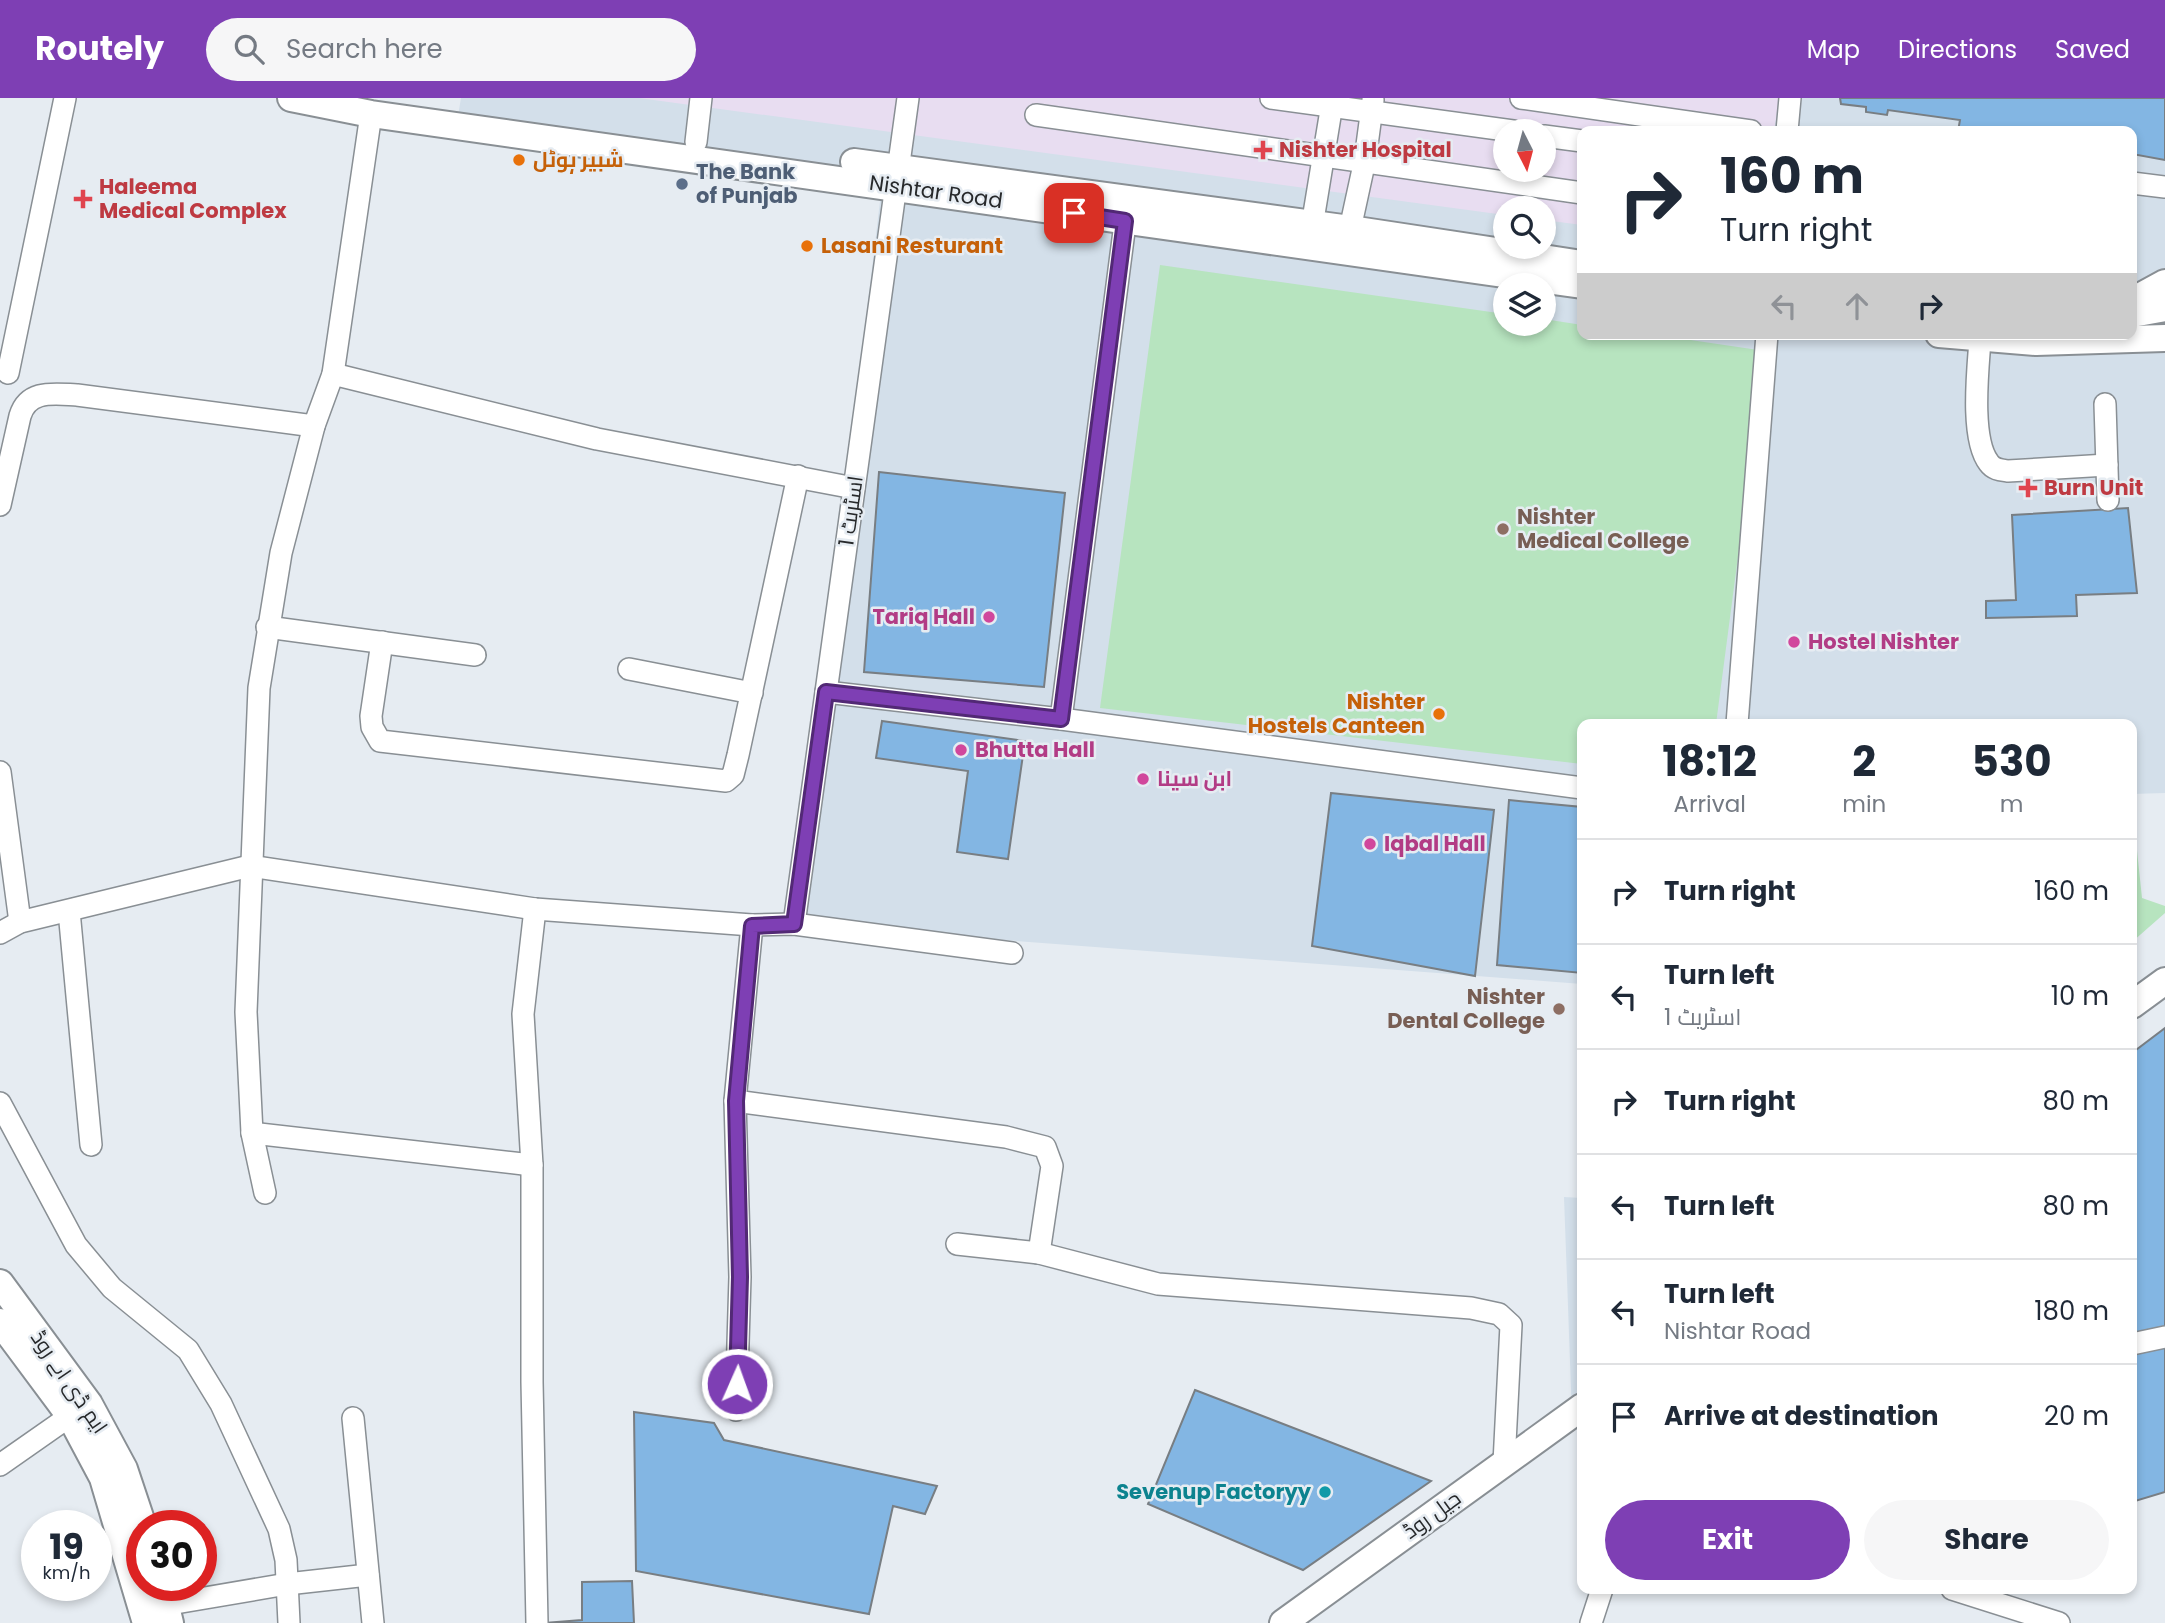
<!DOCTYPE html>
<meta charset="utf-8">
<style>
:root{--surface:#fff;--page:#f6f6f7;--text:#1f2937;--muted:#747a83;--line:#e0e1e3;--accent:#7e3fb4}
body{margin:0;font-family:Poppins,Cairo,sans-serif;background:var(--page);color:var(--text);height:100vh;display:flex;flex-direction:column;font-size:26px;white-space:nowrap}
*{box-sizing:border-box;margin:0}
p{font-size:23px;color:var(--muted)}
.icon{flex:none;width:38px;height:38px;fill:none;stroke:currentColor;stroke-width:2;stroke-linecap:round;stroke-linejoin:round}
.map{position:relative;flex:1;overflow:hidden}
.panel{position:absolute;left:1577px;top:621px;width:560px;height:875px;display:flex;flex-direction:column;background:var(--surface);border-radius:14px;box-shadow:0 4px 10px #0003}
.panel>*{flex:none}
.guide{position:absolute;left:1577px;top:28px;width:560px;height:214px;border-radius:14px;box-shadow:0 4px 10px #0003;background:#fff;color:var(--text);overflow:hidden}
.needle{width:46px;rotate:174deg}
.tools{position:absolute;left:1493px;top:21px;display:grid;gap:14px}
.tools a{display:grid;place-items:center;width:63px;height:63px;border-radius:50%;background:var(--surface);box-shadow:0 4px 10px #0003;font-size:35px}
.speed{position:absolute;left:21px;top:1412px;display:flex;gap:14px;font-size:35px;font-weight:700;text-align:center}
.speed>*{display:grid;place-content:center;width:91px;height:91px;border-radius:50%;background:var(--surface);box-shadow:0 4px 10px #0003;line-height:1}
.speed small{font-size:18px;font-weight:400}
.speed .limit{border:10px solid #d22;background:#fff;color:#111}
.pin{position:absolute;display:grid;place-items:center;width:60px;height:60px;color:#fff;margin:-30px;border-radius:14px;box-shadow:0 4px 10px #0006}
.me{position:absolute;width:77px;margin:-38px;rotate:2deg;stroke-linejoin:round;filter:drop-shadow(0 0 5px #0008)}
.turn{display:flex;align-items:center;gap:24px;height:147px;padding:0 28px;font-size:32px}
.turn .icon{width:91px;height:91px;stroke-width:2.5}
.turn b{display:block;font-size:49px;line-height:60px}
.lanes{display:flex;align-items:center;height:66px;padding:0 28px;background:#0003;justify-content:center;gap:35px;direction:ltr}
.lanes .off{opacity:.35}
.eta{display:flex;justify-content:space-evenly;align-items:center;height:119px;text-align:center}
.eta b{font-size:42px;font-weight:700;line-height:49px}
.cta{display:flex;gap:14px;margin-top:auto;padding:14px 28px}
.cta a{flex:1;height:80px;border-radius:42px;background:var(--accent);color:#fff;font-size:28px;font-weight:700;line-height:80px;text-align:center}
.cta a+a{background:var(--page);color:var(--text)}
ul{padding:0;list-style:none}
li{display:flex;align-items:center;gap:21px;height:105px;padding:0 28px;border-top:2px solid var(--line)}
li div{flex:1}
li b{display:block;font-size:26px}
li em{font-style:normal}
header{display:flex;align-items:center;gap:42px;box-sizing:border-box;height:98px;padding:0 35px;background:var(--accent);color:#fff}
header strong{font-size:33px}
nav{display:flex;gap:38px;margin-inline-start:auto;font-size:24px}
.search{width:490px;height:63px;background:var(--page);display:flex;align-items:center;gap:18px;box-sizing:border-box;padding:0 24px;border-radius:38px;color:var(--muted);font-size:26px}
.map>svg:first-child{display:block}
</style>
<header>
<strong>Routely</strong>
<div class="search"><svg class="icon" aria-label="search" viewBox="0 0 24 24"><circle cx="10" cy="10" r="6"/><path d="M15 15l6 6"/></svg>Search here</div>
<nav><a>Map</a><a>Directions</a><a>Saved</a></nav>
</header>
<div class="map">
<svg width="2165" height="1525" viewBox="0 0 2165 1525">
<rect width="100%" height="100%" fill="#e6ecf2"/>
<!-- built -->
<g fill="#d3dfea" fill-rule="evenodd">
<path d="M461 0H2165V695L2132 696V626H1582V886L794 826 883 78 458 18ZM1505 33H1544V72H1505ZM1582 33H2132V236H1582ZM1505 110H1544V149H1505ZM1505 187H1544V226H1505Z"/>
<polygon points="1564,1099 1582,1100 1582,1311 1572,1318"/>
</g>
<!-- medical -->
<path fill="#e8ddf1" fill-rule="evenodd" d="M639 0H1779L1774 33H1582V127L1544 122V110H1505V117ZM1505 33H1544V72H1505Z"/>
<!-- green -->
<g fill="#b7e4bf">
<polygon points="1160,167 1505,216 1505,226 1544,226 1544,221 1582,227 1582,236 1650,236 1765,253 1716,626 1582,626 1582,666 1100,610"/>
<polygon points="2132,705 2142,800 2165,808 2165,815 2132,844"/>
</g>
<!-- building -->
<g fill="#83b6e3" stroke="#787e83" stroke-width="2">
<polygon points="1840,0 2165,0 2165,62 2132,56 2132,33 1958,33 1960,22 1888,12 1887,17 1866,14 1866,9 1841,6"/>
<polygon points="879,374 1065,395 1044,589 864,574"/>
<polygon points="2128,410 2137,495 2076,497 2077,518 1986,520 1986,503 2016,502 2012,417"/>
<polygon points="882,623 1025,643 1008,761 957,754 968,673 876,660"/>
<polygon points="1331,695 1494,712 1475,878 1312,848"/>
<polygon points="1509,702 1582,709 1582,875 1497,867"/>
<polygon points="2165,930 2165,1394 2132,1404 2132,955"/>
<polygon points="1195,1292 1431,1383 1303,1472 1148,1406"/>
<polygon points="634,1314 714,1325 724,1342 937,1388 925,1416 893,1408 869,1516 636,1473"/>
<polygon points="632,1483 634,1525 544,1525 582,1522 582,1484"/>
</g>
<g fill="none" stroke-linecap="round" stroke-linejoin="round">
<defs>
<g id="minor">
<polyline points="1271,0 1513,33"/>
<polyline points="1521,0 1751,33"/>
<polyline points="1036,17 1582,95"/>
<polyline points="1787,33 1790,0"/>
<polyline points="1544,38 1582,43"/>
<polyline points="696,44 701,0"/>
<polyline points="2132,85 2165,89"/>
<polyline points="1312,128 1333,0"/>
<polyline points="1350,146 1350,131 1365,62 1373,2"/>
<path d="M1980 242C1978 271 1970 341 1989 365 1994 372 2001 372 2008 373L2107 367"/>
<polyline points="8,275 65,0"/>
<polyline points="333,276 597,341 854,390"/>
<polyline points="2105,306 2108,402"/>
<path d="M0 407 20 318C28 291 54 296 77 297L314 328"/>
<polyline points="267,529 475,557"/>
<polyline points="382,544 371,618 372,629 380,643 726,683 733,677 738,657 798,378"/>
<polyline points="629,571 752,595"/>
<polyline points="826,594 1061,621 1582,690"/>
<polyline points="1061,621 1127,110"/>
<polyline points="1737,626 1767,236"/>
<polyline points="0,674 20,824"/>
<polyline points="535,811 523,916 532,1067 532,1284 537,1525"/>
<polyline points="69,813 91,1047"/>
<polyline points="794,826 908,0"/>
<polyline points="0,835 20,824 250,768 535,811 752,827 794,826 1012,855"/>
<polyline points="735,1003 1006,1039 1045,1049 1052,1068 1039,1155"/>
<polyline points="0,1005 76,1147 112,1190 188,1252 221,1306 279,1431 286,1462 289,1525"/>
<polyline points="252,1035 532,1067"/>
<polyline points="265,1095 252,1035 246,914 259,590 281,455 314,328 333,276 371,16"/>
<polyline points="957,1146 1039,1155 1158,1186 1471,1210 1499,1216 1511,1227 1504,1365"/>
<polyline points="2132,1246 2165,1239"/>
<polyline points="736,1312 740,1179 735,1003 752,827"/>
<polyline points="353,1320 373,1525"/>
<polyline points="0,1367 70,1318"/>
<polyline points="1952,1491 2059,1525"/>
<polyline points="152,1509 287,1486 368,1477"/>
<polyline points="1591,1525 1602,1491"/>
</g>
<g id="major">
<polyline points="291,0 371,16 1582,187"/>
<polyline points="854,64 1350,131 1582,166"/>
<polyline points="2132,203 2165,185"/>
<polyline points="2132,216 2165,210"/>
<polyline points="1939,236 2036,244 2165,240"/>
<polyline points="2132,907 2165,883"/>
<polyline points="0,1185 89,1306 124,1371 143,1428"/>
<polyline points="0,1224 70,1318 103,1380 146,1525"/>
<polyline points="161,1488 170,1525"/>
<polyline points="1283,1525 1582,1309"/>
</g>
</defs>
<!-- minor casing -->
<use href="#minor" stroke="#898f94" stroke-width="24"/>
<!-- major casing -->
<use href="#major" stroke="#898f94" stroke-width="30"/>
<!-- minor -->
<use href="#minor" stroke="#fff" stroke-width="21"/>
<!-- major -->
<use href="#major" stroke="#fff" stroke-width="26"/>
</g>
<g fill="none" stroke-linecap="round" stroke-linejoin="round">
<defs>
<polyline id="route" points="737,1286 740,1179 736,1003 752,828 794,826 826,594 1061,621 1125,123 1074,115"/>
</defs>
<!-- route casing -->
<use href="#route" stroke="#522975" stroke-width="18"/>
<!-- route -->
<use href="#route" stroke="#7e3fb4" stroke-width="12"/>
</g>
<!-- markers -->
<g fill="#e0444e" stroke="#e6ecf2" stroke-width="2.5">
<path d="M1259.5 41.5h7v7h7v7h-7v7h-7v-7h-7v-7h7z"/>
<path d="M79.5 90.5h7v7h7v7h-7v7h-7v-7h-7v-7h7z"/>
<path d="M2024.5 379.5h7v7h7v7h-7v7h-7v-7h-7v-7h7z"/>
</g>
<g fill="#e8710a" stroke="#e6ecf2" stroke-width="2.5">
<circle cx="519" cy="62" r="7"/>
<circle cx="807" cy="148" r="7"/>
<circle cx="1439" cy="616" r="7"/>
</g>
<circle fill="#5c6f8a" stroke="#e6ecf2" stroke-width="2.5" cx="682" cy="86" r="7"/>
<g fill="#8d6e63" stroke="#e6ecf2" stroke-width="2.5">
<circle cx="1503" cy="431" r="7"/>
<circle cx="1559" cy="911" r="7"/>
</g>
<g fill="#d1479c" stroke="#e6ecf2" stroke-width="2.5">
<circle cx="989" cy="519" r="7"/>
<circle cx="1794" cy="544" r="7"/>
<circle cx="961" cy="652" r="7"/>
<circle cx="1143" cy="681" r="7"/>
<circle cx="1370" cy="746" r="7"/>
</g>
<circle fill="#0f9aa8" stroke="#e6ecf2" stroke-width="2.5" cx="1325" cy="1394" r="7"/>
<g text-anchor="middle" stroke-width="5" stroke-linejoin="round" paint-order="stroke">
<!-- health labels -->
<g font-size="21" font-weight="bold" fill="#be3a42" stroke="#e6ecf2" text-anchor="start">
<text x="1279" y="59">Nishter Hospital</text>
<text x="99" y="96">Haleema<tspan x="99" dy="24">Medical Complex</tspan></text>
<text x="2044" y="397">Burn Unit</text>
</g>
<!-- food labels -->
<g font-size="21" font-weight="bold" fill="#c56008" stroke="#e6ecf2" text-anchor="start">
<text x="533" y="69">شبیر ہوٹل</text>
<text x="821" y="155">Lasani Resturant</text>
<text x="1425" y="611" text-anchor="end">Nishter<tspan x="1425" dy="24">Hostels Canteen</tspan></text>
</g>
<!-- service labels -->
<g font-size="21" font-weight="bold" fill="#4e5e75" stroke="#e6ecf2" text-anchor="start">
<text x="696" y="81">The Bank<tspan x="696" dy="24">of Punjab</tspan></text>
</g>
<!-- street labels -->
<g font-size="21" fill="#27292b" stroke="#e6ecf2">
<text transform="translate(936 94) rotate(8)" y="7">Nishtar Road</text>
<text transform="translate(851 413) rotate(-82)" y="7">اسٹریٹ 1</text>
<text transform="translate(69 1284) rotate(56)" y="7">ایم ڈی اے روڈ</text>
<text transform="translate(1432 1417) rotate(-36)" y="7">جیل روڈ</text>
</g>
<!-- education labels -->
<g font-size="21" font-weight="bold" fill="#785e54" stroke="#e6ecf2" text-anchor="start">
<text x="1517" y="426">Nishter<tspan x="1517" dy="24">Medical College</tspan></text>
<text x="1545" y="906" text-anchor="end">Nishter<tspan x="1545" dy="24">Dental College</tspan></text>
</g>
<!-- hotel labels -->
<g font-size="21" font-weight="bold" fill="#b23c85" stroke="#e6ecf2" text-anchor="start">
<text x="975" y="526" text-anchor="end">Tariq Hall</text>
<text x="1808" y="551">Hostel Nishter</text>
<text x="975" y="659">Bhutta Hall</text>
<text x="1157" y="688">ابن سینا</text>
<text x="1384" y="753">Iqbal Hall</text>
</g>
<!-- culture labels -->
<g font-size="21" font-weight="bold" fill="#0d838f" stroke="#e6ecf2" text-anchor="end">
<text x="1311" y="1401">Sevenup Factoryy</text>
</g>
</g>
</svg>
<div class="tools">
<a><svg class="needle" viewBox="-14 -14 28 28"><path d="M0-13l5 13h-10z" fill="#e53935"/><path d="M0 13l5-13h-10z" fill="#747a83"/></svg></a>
<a><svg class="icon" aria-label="search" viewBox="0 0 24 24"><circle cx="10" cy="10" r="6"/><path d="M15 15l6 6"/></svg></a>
<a><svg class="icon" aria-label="layers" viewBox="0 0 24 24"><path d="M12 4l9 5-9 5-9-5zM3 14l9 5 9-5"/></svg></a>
</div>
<div class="speed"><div>19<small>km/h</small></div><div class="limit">30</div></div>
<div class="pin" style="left:1074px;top:115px;background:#d93025"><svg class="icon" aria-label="arrive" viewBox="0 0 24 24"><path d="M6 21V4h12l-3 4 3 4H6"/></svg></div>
<svg class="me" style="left:737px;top:1286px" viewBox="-20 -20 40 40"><circle r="17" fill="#7e3fb4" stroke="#fff" stroke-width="3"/><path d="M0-11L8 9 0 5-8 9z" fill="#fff"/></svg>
<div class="guide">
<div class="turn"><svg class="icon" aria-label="right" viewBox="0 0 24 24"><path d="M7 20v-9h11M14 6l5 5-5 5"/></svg><div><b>160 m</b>Turn right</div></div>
<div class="lanes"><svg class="icon off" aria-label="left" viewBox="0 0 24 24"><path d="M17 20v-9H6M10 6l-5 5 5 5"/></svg><svg class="icon off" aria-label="ahead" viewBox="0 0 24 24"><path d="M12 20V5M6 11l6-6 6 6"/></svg><svg class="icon" aria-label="right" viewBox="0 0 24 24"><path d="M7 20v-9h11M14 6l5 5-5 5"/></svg></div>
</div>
<section class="panel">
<div class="eta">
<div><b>18:12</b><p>Arrival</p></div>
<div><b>2</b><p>min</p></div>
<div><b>530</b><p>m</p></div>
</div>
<ul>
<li><svg class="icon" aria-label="right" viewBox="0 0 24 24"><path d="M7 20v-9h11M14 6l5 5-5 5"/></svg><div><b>Turn right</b></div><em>160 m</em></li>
<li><svg class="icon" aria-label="left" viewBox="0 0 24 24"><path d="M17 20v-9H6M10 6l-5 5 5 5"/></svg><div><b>Turn left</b><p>اسٹریٹ 1</p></div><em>10 m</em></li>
<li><svg class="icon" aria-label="right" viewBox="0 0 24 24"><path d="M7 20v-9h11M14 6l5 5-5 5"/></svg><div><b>Turn right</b></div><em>80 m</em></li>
<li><svg class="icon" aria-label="left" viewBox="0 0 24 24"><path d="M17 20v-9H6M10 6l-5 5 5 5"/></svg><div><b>Turn left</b></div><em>80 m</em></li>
<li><svg class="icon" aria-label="left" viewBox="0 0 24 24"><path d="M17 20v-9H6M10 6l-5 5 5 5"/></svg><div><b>Turn left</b><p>Nishtar Road</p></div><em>180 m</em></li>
<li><svg class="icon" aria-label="arrive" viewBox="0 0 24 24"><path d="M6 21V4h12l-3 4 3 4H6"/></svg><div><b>Arrive at destination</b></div><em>20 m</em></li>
</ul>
<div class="cta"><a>Exit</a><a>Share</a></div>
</section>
</div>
